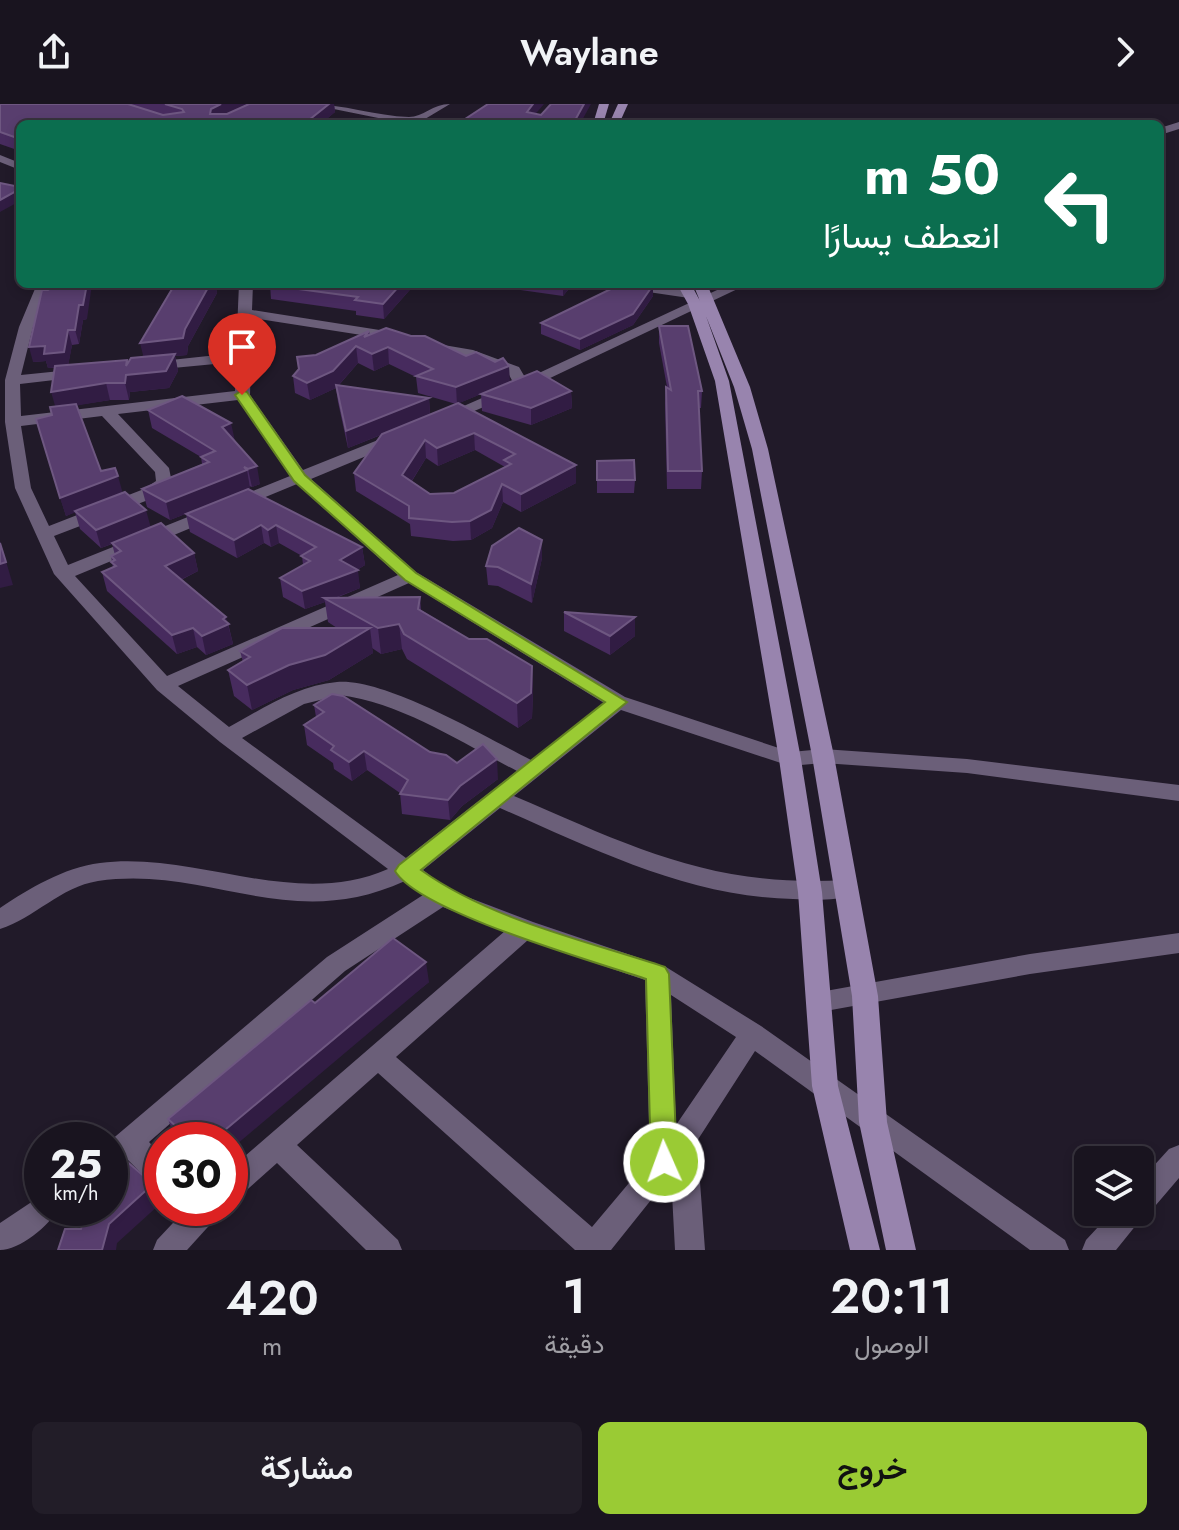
<!DOCTYPE html>
<html lang="ar">
<meta charset="utf-8">
<style>
:root{--surface:#19141f;--page:#221d28;--text:#f1f3f6;--muted:#9f9ea4;--line:#37333d;--accent:#9acb34}
body{margin:0;font-family:Jost,Vazirmatn,sans-serif;background:var(--page);color:var(--text);direction:rtl;height:100vh;display:flex;flex-direction:column;font-size:30px;white-space:nowrap}
*{box-sizing:border-box;margin:0}
p{font-size:26px;color:var(--muted)}
.icon{flex:none;width:44px;height:44px;fill:none;stroke:currentColor;stroke-width:2;stroke-linecap:round;stroke-linejoin:round}
.map{position:relative;height:1146px;overflow:hidden;direction:ltr}
.sheet{display:flex;flex-direction:column;background:var(--surface);flex:1}
.sheet>*{flex:none}
.banner{position:absolute;left:16px;top:16px;width:1148px;height:168px;border-radius:12px;box-shadow:0 4px 12px #0003,0 0 0 2px var(--line);direction:rtl;background:#0b6e4f;color:#fff;overflow:hidden}
.tools{position:absolute;left:1074px;top:1042px;display:grid;gap:16px}
.tools a{display:grid;place-items:center;width:80px;height:80px;border-radius:12px;background:var(--surface);box-shadow:0 4px 12px #0003,0 0 0 2px var(--line);font-size:40px}
.speed{position:absolute;left:24px;top:1018px;display:flex;gap:16px;font-size:40px;font-weight:700;text-align:center}
.speed>*{display:grid;place-content:center;width:104px;height:104px;border-radius:50%;background:var(--surface);box-shadow:0 4px 12px #0003,0 0 0 2px var(--line);line-height:1}
.speed small{font-size:20px;font-weight:400}
.speed .limit{border:12px solid #d22;background:#fff;color:#111}
.pin{position:absolute;display:grid;place-items:center;width:68px;height:68px;color:#fff;margin:-82px -34px;border-radius:50% 50% 50% 0;rotate:-45deg;box-shadow:0 0 8px #0007}
.pin .icon{rotate:45deg}
.me{position:absolute;width:88px;margin:-44px;rotate:358deg;stroke-linejoin:round;filter:drop-shadow(0 0 6px #0008)}
.turn{display:flex;align-items:center;gap:28px;height:168px;padding:0 32px;font-size:36px}
.turn .icon{width:104px;height:104px;stroke-width:2.5}
.turn b{display:block;font-size:56px;line-height:68px}
.eta{display:flex;justify-content:space-evenly;align-items:center;height:136px;text-align:center}
.eta b{font-size:48px;font-weight:600;line-height:56px}
.cta{display:flex;gap:16px;margin-top:auto;padding:16px 32px}
.cta a{flex:1;height:92px;border-radius:12px;background:var(--accent);color:#111;font-size:32px;font-weight:600;line-height:92px;text-align:center}
.cta a+a{background:var(--page);color:var(--text)}
header{display:flex;justify-content:space-between;align-items:center;height:104px;padding:0 32px;background:var(--surface);font-size:36px;font-weight:600}
.map>svg:first-child{display:block}
</style>
<header><svg class="icon" aria-label="forward" viewBox="0 0 24 24"><path d="M9 5l7 7-7 7"/></svg>Waylane<svg class="icon" aria-label="share" viewBox="0 0 24 24"><path d="M12 15V3M7 8l5-5 5 5M5 13v7h14v-7"/></svg></header>
<div class="map">
<svg width="1179" height="1146" viewBox="0 0 1179 1146">
<rect width="100%" height="100%" fill="#211a29"/>
<g fill="none" stroke-linecap="round" stroke-linejoin="round">
<!-- street -->
<g fill="#6b5f79" fill-rule="evenodd">
<path d="M309 0C343 0 376 12 409 13 423 13 433 0 450 0L425 15 438 20H408Z"/>
<polygon points="1179,18 1179,25 1160,31 1160,24"/>
<polygon points="0,51 20,59 20,66 0,58"/>
<path d="M37 180H51L33 223 21 271 80 265 87 269 80 273 20 280 21 312 235 287 236 258 152 266 145 262 152 258 236 249 239 180H253L252 206 405 230 407 233 400 237 252 214 250 291 303 366 388 332H400V338L311 375 416 468 625 593 791 648 823 645 967 655 1179 681V697L967 669 823 659 790 662 621 606 514 692C633 743 712 784 846 776L854 779 858 785 854 791C835 797 813 796 793 795 688 793 594 745 500 704L423 766 449 786 533 818 666 863 761 922 1065 1136 1069 1146H1030L755 947 697 1037 705 1146H675L671 1071 611 1146H575L378 969 297 1041 398 1136 402 1146H366L277 1059 240 1092 230 1096V1065L505 827 443 803 345 867 149 1038 162 1052V1084L152 1080 128 1056 110 1067V1037L327 853 423 791 405 777C289 830 209 761 98 777 60 783 35 814 0 825V804C30 784 63 764 100 759 197 747 294 806 388 765L220 638 157 586 54 470 15 384 5 318V276L19 223ZM238 296 290 372 68 461 54 432 156 393 172 379 169 364 118 310ZM102 312 155 368 156 377 144 385 49 422 31 384 21 322ZM297 380 398 471 167 572 75 472ZM409 479 604 599 531 656C485 633 386 574 337 578 298 581 262 605 229 623L178 582ZM340 591C402 599 462 639 517 667L406 754 242 634 304 600ZM528 836 645 876 650 1054 592 1123 396 953ZM671 891 736 933 676 1021Z"/>
<path d="M614 180C638 180 676 176 696 190L689 194 621 184Z"/>
<polygon points="730,180 748,180 527,285 448,318 442,320 434,315 514,280 508,269 464,252 426,244 426,238 473,246 519,263 526,275"/>
<polygon points="1179,829 1179,849 1030,870 820,908 811,905 807,898 811,891 820,888 1030,850"/>
<polygon points="1179,1041 1179,1074 1150,1108 1145,1110 1116,1146 1082,1146 1086,1136 1112,1108 1140,1108 1140,1077 1169,1045"/>
<path d="M42 1091V1104H58C50 1122 19 1146 0 1146V1119Z"/>
<polygon points="187,1104 221,1104 216,1114 187,1146 153,1146 157,1136"/>
</g>
<!-- secondary -->
<g fill="#9884ae" fill-rule="evenodd">
<polygon points="599,0 609,0 603,20 593,20"/>
<polygon points="618,0 628,0 619,20 609,20"/>
<polygon points="677,180 691,180 700,197 693,180 707,180 750,283 768,345 834,652 878,892 887,1018 916,1146 886,1146 859,1018 852,892 812,652 752,345 734,283 706,212 729,277 801,655 822,788 838,982 880,1146 850,1146 812,982 798,788 779,655 715,277 688,200"/>
</g>
</g>
<!-- wall -->
<g fill="#472b5e" fill-rule="evenodd">
<polygon points="0,0 334,0 335,8 324,17 20,20 20,47 0,40"/>
<polygon points="175,180 215,180 217,189 188,242 187,251 175,252 178,267 169,284 130,288 129,296 110,296 77,301 101,367 123,389 150,424 194,449 198,467 181,476 228,519 233,540 206,551 197,543 177,550 107,487 102,468 113,464 111,452 115,451 112,440 101,444 80,425 75,408 66,412 36,315 52,311 56,303 55,264 48,264 46,257 33,258 42,186 87,215 83,216 79,240 72,241 68,261 127,256 127,260 143,253"/>
<polygon points="270,180 415,180 384,215 356,211 356,207 271,195"/>
<polygon points="478,180 573,180 563,192"/>
<polygon points="653,181 653,192 633,221 580,246 541,230 541,219"/>
<polygon points="659,222 702,287 701,304 699,304 702,367 701,385 667,385 665,300 666,283 667,283 659,239"/>
<path d="M369 227 370 231 510 278 571 287 572 304 531 321 482 307 481 290 459 299 576 361V379L521 408 503 398 492 424 471 436 453 437 411 432 410 420 356 387 354 369 381 331 348 344 338 298 336 284 310 296 295 289 293 272 298 265 297 253 316 251ZM358 259 374 267 389 260 416 273 418 289 456 300 430 310 429 294 339 281ZM475 346 505 363 454 389 430 390 412 377 426 354 438 362Z"/>
<polygon points="148,306 234,337 260,380 252,383 249,382 250,384 248,385 362,443 365,461 357,466 360,484 336,494 420,493 421,506 469,535 532,562 533,587 532,614 518,624 407,555 402,545 381,550 372,544 373,549 329,576 293,586 252,606 234,592 228,566 243,558 240,547 337,524 328,518 325,498 305,505 283,493 280,474 303,461 302,452 279,439 271,443 264,439 237,454 190,428 186,410 218,397 170,416 147,403 142,385 202,360 201,353 152,324"/>
<polygon points="597,357 635,376 634,389 597,389"/>
<polygon points="542,436 542,454 532,499 498,482 488,481 486,462"/>
<polygon points="564,508 635,532 610,551 564,527"/>
<polygon points="314,601 430,648 498,675 462,702 450,716 402,710 400,689 367,666 352,677 334,665 333,659 307,641 304,621 316,613"/>
<polygon points="429,878 230,1036 177,1036 175,1034 168,1015 315,899"/>
</g>
<!-- shaded-wall -->
<g fill="#311c43">
<polygon points="221,0 248,0 212,20 210,10 211,5"/>
<polygon points="329,0 334,0 335,8 321,20 309,16"/>
<polygon points="533,0 544,0 527,20 527,8"/>
<polygon points="584,0 591,0 580,20 573,20"/>
<polygon points="20,85 20,97 0,108 0,96"/>
<polygon points="87,180 92,180 87,215 83,216 79,240 75,226 79,201"/>
<polygon points="210,180 215,180 217,189 188,242 187,251 175,252 178,267 169,284 130,288 129,296 125,279 127,256 130,271 144,255 140,239 185,225"/>
<polygon points="401,180 415,180 384,215 383,200"/>
<polygon points="563,180 573,180 563,192"/>
<polygon points="653,181 653,192 633,221 580,246 580,235"/>
<polygon points="68,226 72,241 68,263 48,264 46,257 33,258 29,243 45,242"/>
<polygon points="356,242 358,259 336,284 310,296 307,279"/>
<polygon points="388,243 389,260 374,267 372,250"/>
<polygon points="509,262 510,278 457,300 456,283"/>
<polygon points="106,279 110,296 56,305 51,288"/>
<polygon points="571,287 572,304 531,321 531,304"/>
<polygon points="429,294 430,311 348,344 346,327"/>
<polygon points="231,319 235,337 222,323"/>
<polygon points="474,329 475,346 438,362 437,344"/>
<polygon points="425,336 426,354 404,389 402,371"/>
<polygon points="576,361 576,379 521,408 521,390"/>
<polygon points="257,362 260,380 252,383 248,365"/>
<polygon points="247,366 250,384 170,416 166,398"/>
<polygon points="118,372 123,390 66,412 60,394"/>
<polygon points="502,380 503,398 492,424 471,436 470,417"/>
<polygon points="146,406 151,424 101,444 96,426"/>
<polygon points="261,421 264,439 237,454 234,436"/>
<polygon points="276,421 279,439 271,443 268,426"/>
<polygon points="542,436 542,454 532,499 531,480"/>
<polygon points="0,437 13,481 0,484"/>
<polygon points="362,443 365,461 354,468 358,466 360,484 329,496 324,494 325,498 305,505 302,487 340,456"/>
<polygon points="194,449 198,467 170,481 165,462"/>
<polygon points="226,513 233,540 206,551 202,532"/>
<polygon points="635,513 635,532 610,551 610,532"/>
<polygon points="399,520 402,545 381,550 378,524"/>
<polygon points="193,524 197,543 177,550 172,531"/>
<polygon points="370,524 373,549 329,576 293,586 252,606 247,581"/>
<polygon points="532,562 533,587 532,614 518,624 517,599"/>
<polygon points="364,647 367,666 352,677 349,658"/>
<polygon points="497,655 498,675 462,702 450,716 448,696 460,682"/>
<polygon points="426,858 429,878 230,1046 230,1036 213,1036"/>
<polygon points="153,1080 160,1100 117,1139 116,1146 102,1146 109,1120"/>
</g>
<!-- building -->
<g fill="#583e6e" stroke="#6e5781" stroke-width="2" fill-rule="evenodd">
<polygon points="0,0 128,0 163,11 184,8 182,5 165,0 221,0 211,5 210,10 227,10 249,0 329,0 309,16 349,20 20,20 20,35 0,28"/>
<polygon points="488,0 533,0 527,8 541,11 551,0 584,0 573,20 426,20 462,17"/>
<polygon points="0,79 20,83 20,85 0,96"/>
<polygon points="56,180 87,180 83,201 79,201 75,226 68,226 64,248 44,250 45,242 29,243 42,186 48,186"/>
<polygon points="175,180 210,180 185,225 183,234 140,239"/>
<polygon points="270,180 401,180 383,200 355,196 358,193 269,181"/>
<polygon points="621,180 653,181 633,210 580,235 541,219"/>
<polygon points="659,222 688,222 702,287 698,287 702,367 668,367 666,283 671,286"/>
<polygon points="386,224 411,232 425,232 466,252 476,248 495,258 503,254 509,262 456,283 416,272 433,265 388,243 372,250 356,242 333,267 307,279 293,272 299,265 297,253 316,251 369,227 364,233"/>
<polygon points="175,250 166,267 126,271 125,279 106,279 51,288 55,262 127,256 126,262 131,254"/>
<polygon points="537,267 571,287 531,304 481,290"/>
<polygon points="336,281 429,294 346,327"/>
<polygon points="182,292 231,319 222,323 257,362 248,365 244,363 247,366 166,398 142,385 209,358 201,353 215,347 148,306"/>
<path d="M458 299 576 361 521 390 502 380 491 406 470 417 452 418 409 414V402L354 369 382 330ZM474 329 515 350 504 356 511 360 454 389 430 390 402 371 425 336 437 344Z"/>
<polygon points="76,300 101,367 115,364 118,372 60,394 36,315 52,311 50,303"/>
<polygon points="634,356 635,376 597,376 597,357"/>
<polygon points="248,385 362,443 340,456 358,466 302,487 280,474 310,457 301,452 316,443 276,421 268,426 261,421 234,436 186,410"/>
<polygon points="125,388 146,406 96,426 75,407"/>
<polygon points="161,419 194,449 165,462 226,513 223,515 229,520 202,532 193,524 172,531 102,468 116,462 111,458 115,456 111,452 121,447 112,439"/>
<polygon points="519,424 542,436 531,480 498,463 486,462 492,442"/>
<polygon points="0,439 6,458 0,460"/>
<polygon points="420,493 418,505 469,535 487,535 532,562 531,589 517,599 404,530 399,520 378,524 324,494"/>
<polygon points="564,508 635,513 610,532"/>
<polygon points="282,524 370,524 325,551 289,561 247,581 228,566 250,553 240,547"/>
<polygon points="332,590 343,592 430,648 446,651 457,659 483,640 497,655 460,682 448,696 400,690 408,676 364,647 349,658 331,646 334,642 304,621 324,608 314,601"/>
<polygon points="393,834 426,858 213,1036 191,1036 168,1015 311,896 315,899"/>
<polygon points="124,1055 153,1080 109,1120 102,1146 58,1146 65,1125 81,1125 87,1104 110,1104 110,1066"/>
</g>
<!-- route -->
<path fill="#9acb34" stroke="#648422" stroke-width="2" d="M242 286 247 288 305 371 416 469 627 598 421 766C491 816 584 836 665 863L669 870 677 1058 673 1066 664 1069 655 1066 651 1058 646 875C596 858 419 808 395 767L399 761 605 598 405 476 294 377 235 291Z"/>
</svg>
<div class="tools">
<a><svg class="icon" aria-label="layers" viewBox="0 0 24 24"><path d="M12 4l9 5-9 5-9-5zM3 14l9 5 9-5"/></svg></a>
</div>
<div class="speed"><div>25<small>km/h</small></div><div class="limit">30</div></div>
<div class="pin" style="left:242px;top:291px;background:#d93025"><svg class="icon" aria-label="arrive" viewBox="0 0 24 24"><path d="M6 21V4h12l-3 4 3 4H6"/></svg></div>
<svg class="me" style="left:664px;top:1058px" viewBox="-20 -20 40 40"><circle r="17" fill="#9acb34" stroke="#fff" stroke-width="3"/><path d="M0-11L8 9 0 5-8 9z" fill="#fff"/></svg>
<div class="banner">
<div class="turn"><svg class="icon" aria-label="left" viewBox="0 0 24 24"><path d="M17 20v-9H6M10 6l-5 5 5 5"/></svg><div><b>50 m</b>انعطف يسارًا</div></div>
</div>
</div>
<section class="sheet">
<div class="eta">
<div><b>20:11</b><p>الوصول</p></div>
<div><b>1</b><p>دقيقة</p></div>
<div><b>420</b><p>m</p></div>
</div>
<div class="cta"><a>خروج</a><a>مشاركة</a></div>
</section>
